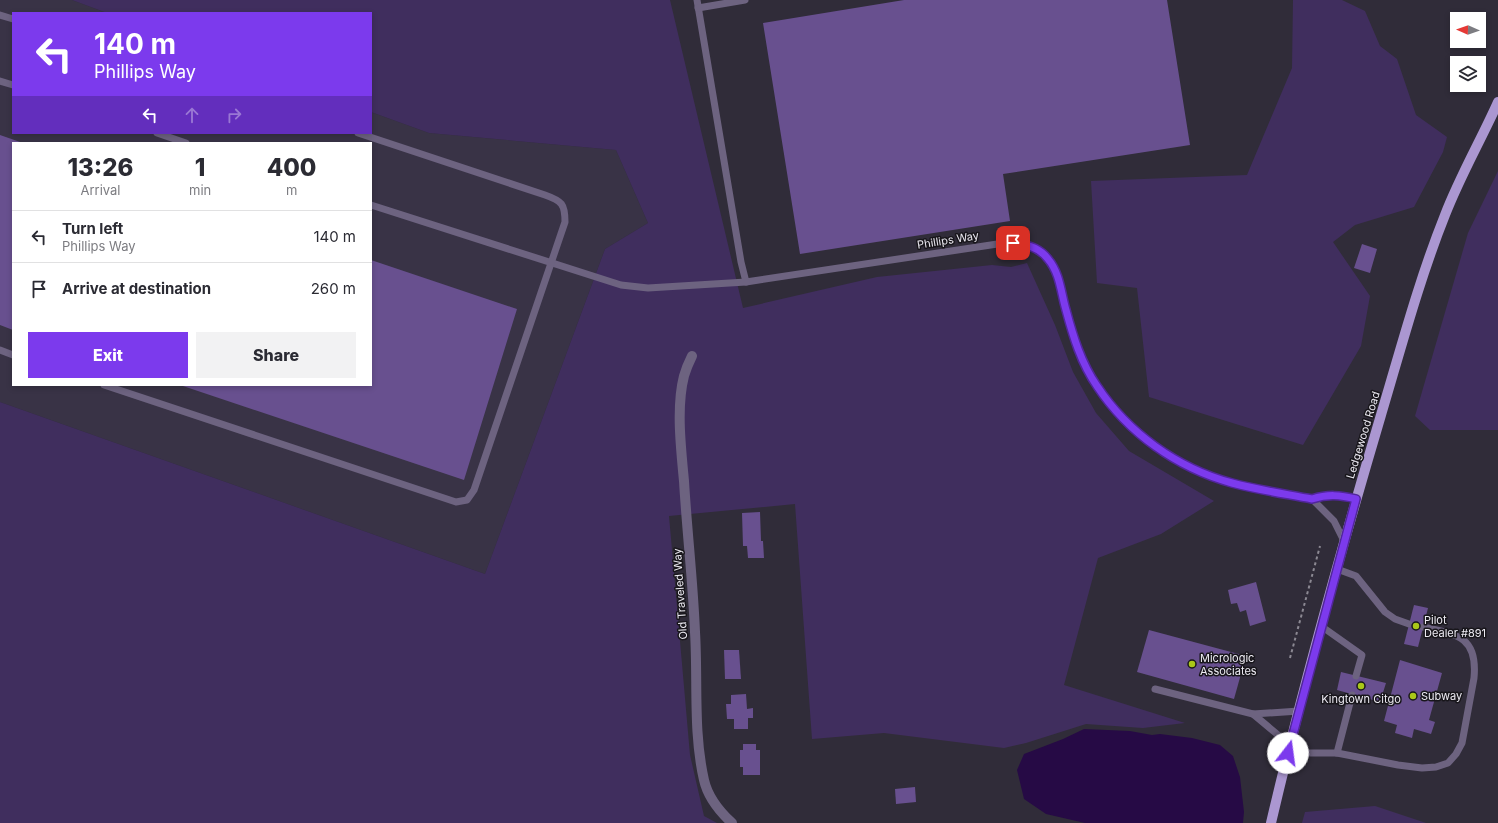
<!DOCTYPE html>
<style>
:root{--surface:#fff;--page:#f2f2f3;--text:#2b2b33;--muted:#7c7c81;--line:#e1e1e2;--accent:#7c3aed}
body{margin:0;font-family:Inter,sans-serif;background:var(--page);color:var(--text);height:100vh;display:flex;flex-direction:column;font-size:15px;white-space:nowrap}
*{box-sizing:border-box;margin:0}
p{font-size:13px;color:var(--muted)}
.icon{flex:none;width:22px;height:22px;fill:none;stroke:currentColor;stroke-width:2;stroke-linecap:round;stroke-linejoin:round}
.map{position:relative;flex:1;overflow:hidden}
.drawer{position:absolute;left:12px;top:142px;width:360px;height:244px;display:flex;flex-direction:column;background:var(--surface);border-radius:0px;box-shadow:0 2px 6px #0003}
.drawer>*{flex:none}
.hud{position:absolute;left:12px;top:12px;width:360px;height:122px;border-radius:0px;box-shadow:0 2px 6px #0003;background:#7c3aed;color:#fff;overflow:hidden}
.needle{width:26px;rotate:272deg}
.tools{position:absolute;left:1450px;top:12px;display:grid;gap:8px}
.tools a{display:grid;place-items:center;width:36px;height:36px;border-radius:0px;background:var(--surface);box-shadow:0 2px 6px #0003;font-size:20px}
.pin{position:absolute;display:grid;place-items:center;width:34px;height:34px;color:#fff;margin:-17px;border-radius:8px;box-shadow:0 2px 6px #0006}
.me{position:absolute;width:44px;margin:-22px;rotate:15deg;stroke-linejoin:round;filter:drop-shadow(0 0 3px #0008)}
.turn{display:flex;align-items:center;gap:14px;height:84px;padding:0 16px;font-size:18px}
.turn .icon{width:52px;height:52px;stroke-width:2.5}
.turn b{display:block;font-size:28px;line-height:34px}
.lanes{display:flex;align-items:center;height:38px;padding:0 16px;background:#0003;justify-content:center;gap:20px;direction:ltr}
.lanes .off{opacity:.35}
.eta{display:flex;justify-content:space-evenly;align-items:center;height:68px;text-align:center}
.eta b{font-size:24px;font-weight:800;line-height:28px}
.cta{display:flex;gap:8px;margin-top:auto;padding:8px 16px}
.cta a{flex:1;height:46px;border-radius:0px;background:var(--accent);color:#fff;font-size:16px;font-weight:800;line-height:46px;text-align:center}
.cta a+a{background:var(--page);color:var(--text)}
ul{padding:0;list-style:none}
li{display:flex;align-items:center;gap:12px;height:52px;padding:0 16px;border-top:1px solid var(--line)}
li div{flex:1}
li b{display:block;font-size:15px}
li em{font-style:normal}
.map>svg:first-child{display:block}
</style>
<div class="map">
<svg width="1498" height="823" viewBox="0 0 1498 823">
<rect width="100%" height="100%" fill="#302c39"/>
<!-- built -->
<path fill="#393346" fill-rule="evenodd" d="M0 0H72L107 13H13V133H371V112L429 133 616 150 648 223 605 249 485 574 0 402ZM13 143H371V385H13Z"/>
<!-- green -->
<g fill="#402e5e">
<polygon points="72,0 670,0 743,308 877,277 992,265 1011,267 1027,263 1055,325 1073,372 1096,413 1129,451 1214,501 1161,534 1098,558 1064,685 1185,723 1143,728 1086,724 1026,743 1004,748 884,733 812,739 795,504 669,516 690,755 704,816 717,823 0,823 0,402 485,574 605,249 648,223 616,150 429,133 371,112 371,13 107,13"/>
<polygon points="1293,0 1342,0 1365,11 1380,46 1397,59 1416,115 1447,137 1443,152 1414,207 1355,225 1333,242 1370,296 1361,346 1303,445 1149,397 1137,288 1097,283 1091,181 1247,175 1292,68"/>
<polygon points="1498,171 1498,430 1430,430 1415,416 1468,233"/>
<polygon points="1375,806 1426,823 1302,823 1305,812"/>
</g>
<!-- water -->
<polygon fill="#260a45" points="1084,729 1130,731 1152,735 1160,734 1192,738 1220,745 1233,756 1240,777 1244,812 1243,823 1085,823 1046,814 1024,799 1017,770 1024,754 1063,739"/>
<!-- building -->
<g fill="#68508f">
<polygon points="904,0 1167,0 1190,145 1003,174 1010,221 800,254 763,23"/>
<polygon points="0,135 23,143 13,143 13,330 0,325"/>
<polygon points="1362,244 1377,249 1370,273 1354,268"/>
<polygon points="371,260 517,309 464,480 180,385 371,385"/>
<polygon points="760,512 761,541 763,541 764,558 748,558 747,546 743,546 742,513"/>
<polygon points="1256,582 1266,621 1250,626 1246,610 1240,612 1237,603 1231,604 1228,590"/>
<polygon points="1414,605 1428,608 1418,647 1404,644"/>
<polygon points="1149,630 1246,656 1234,699 1137,672"/>
<polygon points="724,650 739,650 741,679 725,679"/>
<polygon points="1400,660 1442,673 1429,720 1435,722 1431,734 1414,729 1412,738 1395,733 1397,725 1384,721"/>
<polygon points="1341,672 1386,683 1380,702 1337,690"/>
<polygon points="746,694 747,709 753,708 753,718 748,718 748,729 734,729 734,719 727,719 726,704 731,704 731,695"/>
<polygon points="743,744 756,744 756,750 760,750 760,775 743,775 743,767 740,767 740,750 743,750"/>
<polygon points="915,787 916,802 896,804 895,789"/>
</g>
<g fill="none" stroke-linecap="round" stroke-linejoin="round">
<!-- path -->
<polyline stroke="#8c8993" stroke-width="2" stroke-dasharray="3 3" stroke-linecap="butt" points="1290,658 1320,546"/>
<!-- service -->
<g stroke="#6d6380" stroke-width="7">
<path d="M697 0 741 262 746 282 1004 243C1020 244 1037 245 1048 259 1060 273 1061 292 1066 310 1070 327 1076 346 1083 362 1093 384 1110 407 1127 423 1156 451 1193 472 1232 483 1258 490 1286 494 1312 499 1328 494 1340 495 1356 499"/>
<polyline points="698,8 745,0"/>
<polyline points="0,15 13,19"/>
<polyline points="0,81 13,85"/>
<polyline points="157,133 186,143"/>
<polyline points="371,205 621,285 648,288 746,282"/>
<polyline points="0,350 13,355"/>
<path d="M104 385 456 502 467 500 474 490 565 222C565 204 562 201 545 195L358 133"/>
<polyline points="1312,499 1334,521 1344,541"/>
<polyline points="1337,569 1356,576 1385,612 1395,619 1409,624"/>
<polyline points="1321,626 1362,655 1356,676"/>
<polyline points="1155,689 1253,714"/>
<polyline points="1290,745 1253,714 1299,711"/>
<polyline points="1288,753 1337,753 1352,695"/>
<path d="M1337 753 1398 765 1422 768 1436 767 1448 763 1456 754 1462 743 1474 678C1478 636 1456 634 1423 627"/>
</g>
<!-- minor -->
<path stroke="#6d6380" stroke-width="10" d="M692 356C689 362 686 369 684 376 676 407 681 449 684 481 687 532 693 582 695 632 698 681 693 732 704 780 708 798 719 811 732 823"/>
<!-- primary -->
<path stroke="#ab97d1" stroke-width="10" d="M1271 823C1303 686 1341 550 1381 415 1401 348 1419 280 1445 215 1460 176 1481 140 1498 102"/>
</g>
<g fill="none" stroke-linecap="round" stroke-linejoin="round">
<defs>
<path id="route" d="M1013 243C1026 244 1040 248 1048 259 1060 273 1061 293 1066 310 1073 336 1081 363 1097 386 1128 433 1177 468 1232 483 1258 490 1286 494 1312 499 1328 494 1340 495 1356 499L1288 753"/>
</defs>
<!-- route casing -->
<use href="#route" stroke="#51269a" stroke-width="10"/>
<!-- route -->
<use href="#route" stroke="#7c3aed" stroke-width="7"/>
</g>
<!-- markers -->
<g fill="#aac718" stroke="#18161b" stroke-width="1.5">
<circle cx="1416" cy="626" r="4"/>
<circle cx="1192" cy="664" r="4"/>
<circle cx="1361" cy="686" r="4"/>
<circle cx="1413" cy="696" r="4"/>
</g>
<g text-anchor="middle" stroke-width="3" stroke-linejoin="round" paint-order="stroke">
<!-- street labels -->
<g font-size="11" fill="#edebf3" stroke="#18161b">
<text transform="translate(948 240) rotate(-9)" y="4">Phillips Way</text>
<text transform="translate(1363 435) rotate(-73)" y="4">Ledgewood Road</text>
<text transform="translate(680 594) rotate(-94)" y="4">Old Traveled Way</text>
</g>
<!-- poi labels -->
<g font-size="11" fill="#edebf3" stroke="#18161b" text-anchor="start">
<text x="1424" y="624">Pilot<tspan x="1424" dy="13">Dealer #891</tspan></text>
<text x="1200" y="662">Micrologic<tspan x="1200" dy="13">Associates</tspan></text>
<text x="1421" y="700">Subway</text>
<text x="1361" y="703" text-anchor="middle">Kingtown Citgo</text>
</g>
</g>
</svg>
<div class="tools">
<a><svg class="needle" viewBox="-14 -14 28 28"><path d="M0-13l5 13h-10z" fill="#e53935"/><path d="M0 13l5-13h-10z" fill="#7c7c81"/></svg></a>
<a><svg class="icon" aria-label="layers" viewBox="0 0 24 24"><path d="M12 4l9 5-9 5-9-5zM3 14l9 5 9-5"/></svg></a>
</div>
<div class="pin" style="left:1013px;top:243px;background:#d93025"><svg class="icon" aria-label="arrive" viewBox="0 0 24 24"><path d="M6 21V4h12l-3 4 3 4H6"/></svg></div>
<svg class="me" style="left:1288px;top:753px" viewBox="-20 -20 40 40"><circle r="19" fill="#fff"/><path d="M0-13L10 11 0 6-10 11z" fill="#7c3aed"/></svg>
<div class="hud">
<div class="turn"><svg class="icon" aria-label="left" viewBox="0 0 24 24"><path d="M17 20v-9H6M10 6l-5 5 5 5"/></svg><div><b>140 m</b>Phillips Way</div></div>
<div class="lanes"><svg class="icon" aria-label="left" viewBox="0 0 24 24"><path d="M17 20v-9H6M10 6l-5 5 5 5"/></svg><svg class="icon off" aria-label="ahead" viewBox="0 0 24 24"><path d="M12 20V5M6 11l6-6 6 6"/></svg><svg class="icon off" aria-label="right" viewBox="0 0 24 24"><path d="M7 20v-9h11M14 6l5 5-5 5"/></svg></div>
</div>
<section class="drawer">
<div class="eta">
<div><b>13:26</b><p>Arrival</p></div>
<div><b>1</b><p>min</p></div>
<div><b>400</b><p>m</p></div>
</div>
<ul>
<li><svg class="icon" aria-label="left" viewBox="0 0 24 24"><path d="M17 20v-9H6M10 6l-5 5 5 5"/></svg><div><b>Turn left</b><p>Phillips Way</p></div><em>140 m</em></li>
<li><svg class="icon" aria-label="arrive" viewBox="0 0 24 24"><path d="M6 21V4h12l-3 4 3 4H6"/></svg><div><b>Arrive at destination</b></div><em>260 m</em></li>
</ul>
<div class="cta"><a>Exit</a><a>Share</a></div>
</section>
</div>
